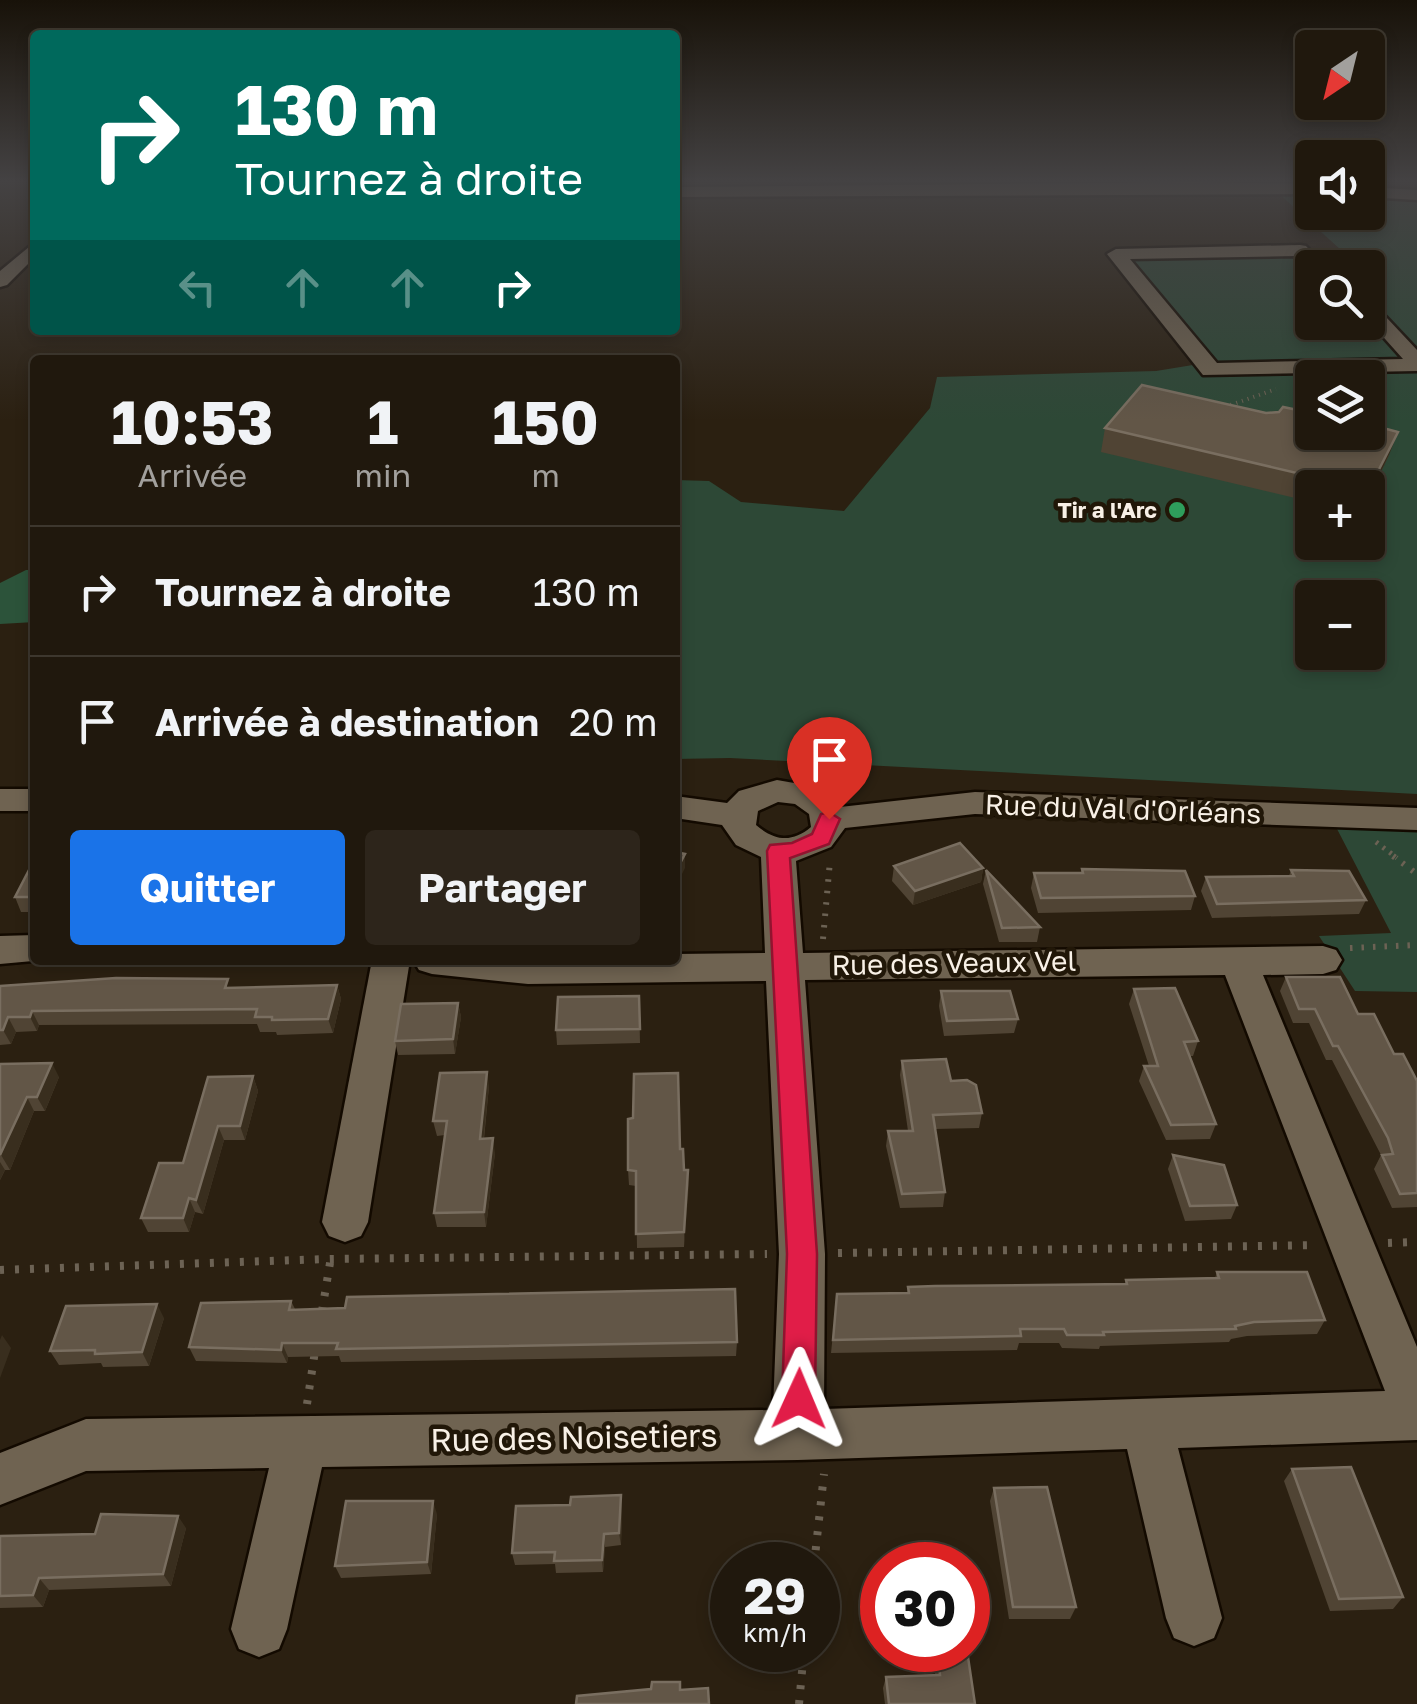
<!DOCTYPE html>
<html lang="fr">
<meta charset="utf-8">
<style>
:root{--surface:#20180d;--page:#2d251b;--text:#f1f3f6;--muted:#a2a09d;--line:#3d372e;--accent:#1a73e8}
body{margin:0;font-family:"Golos Text",sans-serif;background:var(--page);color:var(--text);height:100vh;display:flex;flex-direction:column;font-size:38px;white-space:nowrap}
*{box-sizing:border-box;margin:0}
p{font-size:32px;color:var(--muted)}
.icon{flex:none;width:55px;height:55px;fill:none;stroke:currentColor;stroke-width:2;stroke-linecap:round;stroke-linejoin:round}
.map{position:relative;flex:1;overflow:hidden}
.sheet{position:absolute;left:30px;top:355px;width:650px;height:610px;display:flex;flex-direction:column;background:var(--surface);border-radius:10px;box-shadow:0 5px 15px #0003,0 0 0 2px var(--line)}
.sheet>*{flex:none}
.guide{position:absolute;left:30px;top:30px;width:650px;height:305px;border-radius:10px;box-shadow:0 5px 15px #0003,0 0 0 2px var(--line);background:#00695c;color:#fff;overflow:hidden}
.needle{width:65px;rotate:215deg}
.controls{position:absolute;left:1295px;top:30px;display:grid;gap:20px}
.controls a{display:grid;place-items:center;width:90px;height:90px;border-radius:10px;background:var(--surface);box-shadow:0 5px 15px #0003,0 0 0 2px var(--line);font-size:50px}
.speed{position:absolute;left:710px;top:1542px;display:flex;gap:20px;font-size:50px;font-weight:700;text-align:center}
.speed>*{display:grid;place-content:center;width:130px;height:130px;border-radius:50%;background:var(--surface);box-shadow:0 5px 15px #0003,0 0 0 2px var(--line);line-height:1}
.speed small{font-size:25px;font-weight:400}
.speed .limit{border:15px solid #d22;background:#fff;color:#111}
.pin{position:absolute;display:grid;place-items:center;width:85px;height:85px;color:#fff;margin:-102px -42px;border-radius:50% 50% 50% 0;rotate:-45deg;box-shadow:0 0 10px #0007}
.pin .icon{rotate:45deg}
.me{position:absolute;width:110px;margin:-55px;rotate:1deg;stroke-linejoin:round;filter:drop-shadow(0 0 8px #0008)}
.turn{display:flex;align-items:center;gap:35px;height:210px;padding:0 40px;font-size:45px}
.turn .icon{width:130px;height:130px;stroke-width:2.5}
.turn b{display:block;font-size:70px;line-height:85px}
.lanes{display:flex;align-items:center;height:95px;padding:0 40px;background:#0003;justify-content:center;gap:50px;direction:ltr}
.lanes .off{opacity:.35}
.eta{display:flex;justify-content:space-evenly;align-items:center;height:170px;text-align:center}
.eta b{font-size:60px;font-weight:700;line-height:70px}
.action{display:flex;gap:20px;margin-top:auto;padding:20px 40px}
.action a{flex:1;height:115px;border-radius:10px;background:var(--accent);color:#fff;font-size:40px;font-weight:700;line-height:115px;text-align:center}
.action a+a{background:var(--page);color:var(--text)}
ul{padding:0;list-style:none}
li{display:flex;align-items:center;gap:30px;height:130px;padding:0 40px;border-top:2px solid var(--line)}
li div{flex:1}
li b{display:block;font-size:38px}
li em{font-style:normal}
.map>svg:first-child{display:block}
</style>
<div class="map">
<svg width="1417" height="1704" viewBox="0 0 1417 1704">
<rect width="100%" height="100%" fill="#2b2011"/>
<!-- green -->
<g fill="#2d4836" fill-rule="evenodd">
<path d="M1277 192 1312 194V212H1368V197L1417 199V794L730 758 675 759V480L709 481 741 502 844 511 930 408 937 377 1156 371 1205 363 1116 254 1341 250ZM1312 268H1368V322H1312ZM1312 378H1368V432H1312ZM1312 488H1368V542H1312ZM1312 598H1368V652H1312Z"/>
<polygon points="1336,827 1417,830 1417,992 1355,991 1319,936 1391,933"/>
</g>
<!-- forest -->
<polygon fill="#2c533a" points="26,570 35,570 35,622 0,624 0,583"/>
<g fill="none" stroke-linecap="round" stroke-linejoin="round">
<defs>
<g id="minor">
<polygon points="1191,182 1312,184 1312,194 675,197 675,187"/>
<polygon points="1368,187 1417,190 1417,200 1368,197"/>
<polygon points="35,242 35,257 7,285 0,287 0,271"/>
<polygon points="1300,245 1306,246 1326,268 1312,268 1310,272 1295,256 1130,259 1217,363 1403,359 1369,321 1379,315 1386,317 1417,350 1417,371 1203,375 1107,254 1116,249"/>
<path d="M777 780 817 787 840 807 975 792 1417 808V830L975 814 845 828 831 847 796 861 803 953 1323 946 1336 950 1342 960 1336 970 1323 974 1263 975 1417 1347V1440L1178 1448 1222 1618 1214 1638 1194 1646 1174 1638 1166 1618 1127 1449 798 1460 322 1467 287 1629 279 1649 259 1657 239 1649 231 1629 269 1468 86 1471 0 1505V1453L86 1419 773 1410 779 1254 766 981 528 984 432 974 419 970 413 960H675V954L765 953 761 857 736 845 722 825 675 818V796L727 803 739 791ZM778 802 795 804 809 814 811 827C792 843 775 841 756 825L758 811ZM1225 975 1385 1391 824 1409 825 1254 805 980Z"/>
<rect x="0" y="789" width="35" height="22"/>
<polygon points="35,935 35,960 44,960 0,964 0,936"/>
<polygon points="372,960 410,960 368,1222 361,1236 345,1242 329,1236 322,1222"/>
</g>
</defs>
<!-- minor casing -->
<use href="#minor" stroke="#130a00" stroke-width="5"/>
<!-- path-far3 -->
<polyline stroke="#6c6254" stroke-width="4" stroke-dasharray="1 5" stroke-linecap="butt" points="1225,407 1276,389"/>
<!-- path-far2 -->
<polyline stroke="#6c6254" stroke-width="5" stroke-dasharray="2.5 6" stroke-linecap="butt" points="1376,842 1397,858"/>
<!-- path-far1 -->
<g stroke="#6c6254" stroke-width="6" stroke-dasharray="2.5 9" stroke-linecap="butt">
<polyline points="1393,856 1417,874"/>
<polyline points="823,939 830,861"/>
<polyline points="1350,948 1417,945"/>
</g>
<!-- path -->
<g stroke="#6c6254" stroke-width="8" stroke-dasharray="4 11" stroke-linecap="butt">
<polyline points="1388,1243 1417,1242"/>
<polyline points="838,1253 1317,1245"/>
<polyline points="0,1270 330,1259 767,1254"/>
<polyline points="322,1311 331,1257"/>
<polyline points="307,1404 315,1351"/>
<polyline points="814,1565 824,1474"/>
<polyline points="799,1704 804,1650"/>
</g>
<!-- minor -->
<use href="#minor" fill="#6f6351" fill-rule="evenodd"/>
</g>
<!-- wall -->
<g fill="#504434">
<polygon points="1266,413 1389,455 1368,499 1368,488 1312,488 1312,502 1101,452 1105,428"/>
<polygon points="894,866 983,868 981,882 913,905 892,881"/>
<polygon points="1082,869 1195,896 1191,910 1038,913 1031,888 1034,873 1081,873"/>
<polygon points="35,870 35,912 21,912 15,897"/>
<polygon points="986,870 1040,927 1037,942 999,942 983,884"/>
<polygon points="1291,870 1366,900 1359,914 1212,918 1201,891 1206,877 1289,876"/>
<polygon points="1286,977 1358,1014 1417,1081 1417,1207 1392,1208 1374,1169 1381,1155 1380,1153 1332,1060 1326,1060 1309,1023 1293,1023 1280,991"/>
<polygon points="337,985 341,999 333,1033 277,1035 276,1032 260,1032 257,1024 39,1025 37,1031 16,1032 11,1044 0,1045 0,986 231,988"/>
<polygon points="1134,989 1198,1041 1193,1056 1189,1056 1216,1124 1210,1139 1166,1140 1139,1081 1144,1066 1149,1066 1129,1004"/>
<polygon points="941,991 1018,1019 1014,1033 944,1036 939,1006"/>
<polygon points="639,996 640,1043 557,1045 556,1030"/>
<polygon points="458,1003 461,1017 455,1054 398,1055 395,1041"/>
<polygon points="902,1061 951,1081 982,1113 979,1128 935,1129 945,1192 943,1207 900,1208 886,1146 888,1131 908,1131 900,1075"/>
<polygon points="0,1064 59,1077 45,1111 34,1111 10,1170 5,1170 0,1180"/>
<polygon points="253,1076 258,1091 245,1140 224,1140 203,1214 195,1212 189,1232 148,1232 141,1218"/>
<polygon points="489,1086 484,1139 495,1153 486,1227 437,1227 434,1213 445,1135 437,1136 433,1121"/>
<polygon points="680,1149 684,1170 688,1170 684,1247 637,1248 636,1186 629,1185 628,1170"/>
<polygon points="1173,1155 1237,1205 1231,1219 1185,1221 1168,1169"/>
<polygon points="1217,1272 1325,1320 1317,1334 1247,1336 1231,1339 1229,1342 1100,1346 1099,1349 1062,1348 1059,1343 1019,1343 1017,1350 831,1353 837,1294 907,1293 908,1287 1125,1284 1126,1280 1215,1278"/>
<polygon points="291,1301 295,1309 737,1342 736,1356 341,1362 339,1356 288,1357 287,1363 196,1361 189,1347"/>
<polygon points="164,1318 149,1366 103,1367 101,1363 59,1365 50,1351"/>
<polygon points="1292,1469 1403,1597 1393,1609 1330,1611 1284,1481"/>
<polygon points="994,1488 1076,1607 1070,1619 1009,1619 990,1501"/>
<polygon points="570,1505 622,1507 621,1545 605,1547 603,1572 556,1573 555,1564 515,1565 512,1553"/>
<polygon points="437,1514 431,1574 341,1578 335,1566"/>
<polygon points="186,1528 171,1586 49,1590 43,1607 0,1608 0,1536 95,1534"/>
<polygon points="938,1657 975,1704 885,1704 883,1688 886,1677 935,1675 935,1668"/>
</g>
<!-- shaded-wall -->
<g fill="#392e1e">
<polygon points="1398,432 1389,455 1368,499 1369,489"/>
<polygon points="685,854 685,868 675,888 675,873"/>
<polygon points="983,868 981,882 913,905 915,891"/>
<polygon points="337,985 341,999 333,1033 328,1019"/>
<polygon points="458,1003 461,1017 455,1054 453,1039"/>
<polygon points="32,1011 39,1025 37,1031 30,1017"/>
<polygon points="8,1017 16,1032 11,1044 3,1030"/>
<polygon points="52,1063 59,1077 45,1111 37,1097"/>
<polygon points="487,1072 489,1086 482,1153 480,1139"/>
<polygon points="253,1076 258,1091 245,1140 240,1126"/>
<polygon points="27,1097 34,1111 10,1170 1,1155"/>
<polygon points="218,1126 224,1140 203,1214 196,1200"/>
<polygon points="493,1138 495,1153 486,1227 484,1212"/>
<polygon points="0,1162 5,1170 0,1180"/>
<polygon points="688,1170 689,1185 684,1247 684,1232"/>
<polygon points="189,1198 195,1212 189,1232 183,1218"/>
<polygon points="157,1304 164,1318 149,1366 142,1352"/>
<polygon points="2,1335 11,1348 0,1378 0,1340"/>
<polygon points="282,1343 288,1357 287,1363 281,1350"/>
<polygon points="621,1495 622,1507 621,1545 619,1533"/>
<polygon points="433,1501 437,1514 431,1574 427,1562"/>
<polygon points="178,1516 186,1528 171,1586 163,1574"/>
<polygon points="604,1534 605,1547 603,1572 602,1560"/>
<polygon points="39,1578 49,1590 43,1607 33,1595"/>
</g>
<!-- building -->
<g fill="#625647" stroke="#796e60" stroke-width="2.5">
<polygon points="1142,385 1266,413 1279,412 1283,407 1312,413 1312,432 1368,432 1368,424 1398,432 1369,489 1368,488 1361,488 1105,428"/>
<polygon points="960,843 983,868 915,891 894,866"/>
<polygon points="675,852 685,854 675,873"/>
<polygon points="1082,869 1185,871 1195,896 1041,898 1034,873 1083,873"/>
<polygon points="29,870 35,870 35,897 15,897"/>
<polygon points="986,870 1040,927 1002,928"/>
<polygon points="1291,870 1349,871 1366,900 1217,904 1206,877 1294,876"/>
<polygon points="1286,977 1340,977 1358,1014 1374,1014 1394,1054 1403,1054 1417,1081 1417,1193 1400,1194 1382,1155 1393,1154 1388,1138 1338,1046 1333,1046 1315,1009 1299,1009"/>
<polygon points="116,978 228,979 225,988 337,985 328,1019 272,1020 272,1017 255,1017 257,1009 32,1011 30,1017 8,1017 3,1030 0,1030 0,986"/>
<polygon points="1175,988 1198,1041 1184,1042 1216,1124 1171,1125 1144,1066 1158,1066 1134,989"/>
<polygon points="941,991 1010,991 1018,1019 947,1021"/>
<polygon points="639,996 640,1029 556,1030 558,997"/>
<polygon points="458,1003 453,1039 395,1041 401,1004"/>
<polygon points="946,1059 951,1081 967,1080 976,1085 982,1113 933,1115 945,1192 902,1194 888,1131 913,1131 902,1061"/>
<polygon points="52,1063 37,1097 27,1097 0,1155 0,1064"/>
<polygon points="487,1072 480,1139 493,1138 484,1212 434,1213 447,1121 433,1121 440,1073"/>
<polygon points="678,1073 680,1149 683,1149 684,1170 688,1170 684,1232 636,1234 636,1171 628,1170 628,1119 633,1118 634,1074"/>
<polygon points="253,1076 240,1126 218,1126 196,1200 189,1198 183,1218 141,1218 159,1163 183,1163 208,1077"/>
<polygon points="1173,1155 1224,1165 1237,1205 1190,1206"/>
<polygon points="1217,1272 1307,1272 1325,1320 1254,1322 1235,1326 1236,1329 1103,1332 1104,1335 1067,1335 1064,1329 1020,1329 1021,1336 833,1340 837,1294 909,1293 908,1287 935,1286 1127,1284 1126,1280 1219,1278"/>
<polygon points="735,1289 737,1342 336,1349 338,1343 282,1343 281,1350 189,1347 201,1303 291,1301 289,1310 345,1308 347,1297"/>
<polygon points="157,1304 142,1352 95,1354 95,1350 50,1351 66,1306"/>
<polygon points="1351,1467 1403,1597 1339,1599 1292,1469"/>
<polygon points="1047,1487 1076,1607 1013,1607 994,1488"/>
<polygon points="621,1495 619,1533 604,1534 602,1560 554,1561 555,1552 512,1553 516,1506 570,1505 571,1497"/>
<polygon points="346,1501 433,1501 427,1562 335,1566"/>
<polygon points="101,1514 178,1516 163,1574 39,1578 33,1595 0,1596 0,1536 95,1534"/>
<polygon points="938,1657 968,1657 975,1704 889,1704 886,1677 940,1675"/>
<polygon points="652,1682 680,1682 680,1690 708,1688 709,1704 576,1704 577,1696 651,1689"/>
</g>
<!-- sky -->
<linearGradient id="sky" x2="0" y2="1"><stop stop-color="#181209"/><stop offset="0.43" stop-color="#444243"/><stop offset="1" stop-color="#444243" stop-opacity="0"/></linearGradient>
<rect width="1417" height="421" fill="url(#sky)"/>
<!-- route -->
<polygon fill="#e11d48" stroke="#92132f" stroke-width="2.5" points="829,812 840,819 829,844 790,858 817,1254 815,1399 810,1410 799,1415 787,1410 782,1399 787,1254 767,851 770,845 792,843 812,834 821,814"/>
<!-- markers -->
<circle fill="#2e9e5b" stroke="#211708" stroke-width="4" cx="1177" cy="510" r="10"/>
<g text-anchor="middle" stroke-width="9" stroke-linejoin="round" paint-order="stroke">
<!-- far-poi labels -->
<g font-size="22" font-weight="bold" fill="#f8f0e6" stroke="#211708" text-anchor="end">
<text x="1157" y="518">Tir a l'Arc</text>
</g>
<!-- street labels -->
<g font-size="28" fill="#f8f0e6" stroke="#211708">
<text transform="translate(1123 809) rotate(2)" y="10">Rue du Val d'Orléans</text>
<text transform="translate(954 963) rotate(-1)" y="10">Rue des Veaux Vel</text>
</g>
<!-- near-street labels -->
<g font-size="32" fill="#f8f0e6" stroke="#211708">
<text transform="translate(574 1438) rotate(-1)" y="11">Rue des Noisetiers</text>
</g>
</g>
</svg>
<div class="controls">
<a><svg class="needle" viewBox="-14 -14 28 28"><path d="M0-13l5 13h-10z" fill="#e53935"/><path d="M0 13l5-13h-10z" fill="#a2a09d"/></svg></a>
<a><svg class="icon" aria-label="sound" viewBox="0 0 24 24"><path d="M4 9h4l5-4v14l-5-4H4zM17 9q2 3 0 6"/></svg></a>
<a><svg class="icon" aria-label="search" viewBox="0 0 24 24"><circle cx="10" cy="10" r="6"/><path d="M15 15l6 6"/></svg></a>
<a><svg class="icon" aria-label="layers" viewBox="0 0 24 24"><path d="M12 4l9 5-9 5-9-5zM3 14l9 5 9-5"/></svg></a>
<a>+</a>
<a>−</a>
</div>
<div class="speed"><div>29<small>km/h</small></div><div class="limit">30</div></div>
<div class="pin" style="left:829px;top:819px;background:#d93025"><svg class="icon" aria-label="arrive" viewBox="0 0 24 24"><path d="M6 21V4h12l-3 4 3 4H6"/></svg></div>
<svg class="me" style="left:799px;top:1399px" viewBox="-20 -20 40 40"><path d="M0-17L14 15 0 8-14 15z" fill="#e11d48" stroke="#fff" stroke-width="4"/></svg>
<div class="guide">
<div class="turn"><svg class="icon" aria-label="right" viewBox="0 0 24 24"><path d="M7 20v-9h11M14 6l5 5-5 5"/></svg><div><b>130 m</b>Tournez à droite</div></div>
<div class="lanes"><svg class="icon off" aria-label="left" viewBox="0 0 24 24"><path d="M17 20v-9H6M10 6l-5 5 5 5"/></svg><svg class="icon off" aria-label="ahead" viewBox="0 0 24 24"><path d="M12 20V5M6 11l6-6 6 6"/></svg><svg class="icon off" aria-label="ahead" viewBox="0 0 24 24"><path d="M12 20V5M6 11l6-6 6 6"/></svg><svg class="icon" aria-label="right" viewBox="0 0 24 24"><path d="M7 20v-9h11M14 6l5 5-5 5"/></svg></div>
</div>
<section class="sheet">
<div class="eta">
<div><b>10:53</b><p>Arrivée</p></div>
<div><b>1</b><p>min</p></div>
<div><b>150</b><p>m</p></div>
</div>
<ul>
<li><svg class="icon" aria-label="right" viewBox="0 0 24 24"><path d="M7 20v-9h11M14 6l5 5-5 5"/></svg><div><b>Tournez à droite</b></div><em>130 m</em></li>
<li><svg class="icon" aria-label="arrive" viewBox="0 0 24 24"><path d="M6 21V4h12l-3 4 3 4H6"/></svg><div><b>Arrivée à destination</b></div><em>20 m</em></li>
</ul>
<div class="action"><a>Quitter</a><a>Partager</a></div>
</section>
</div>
